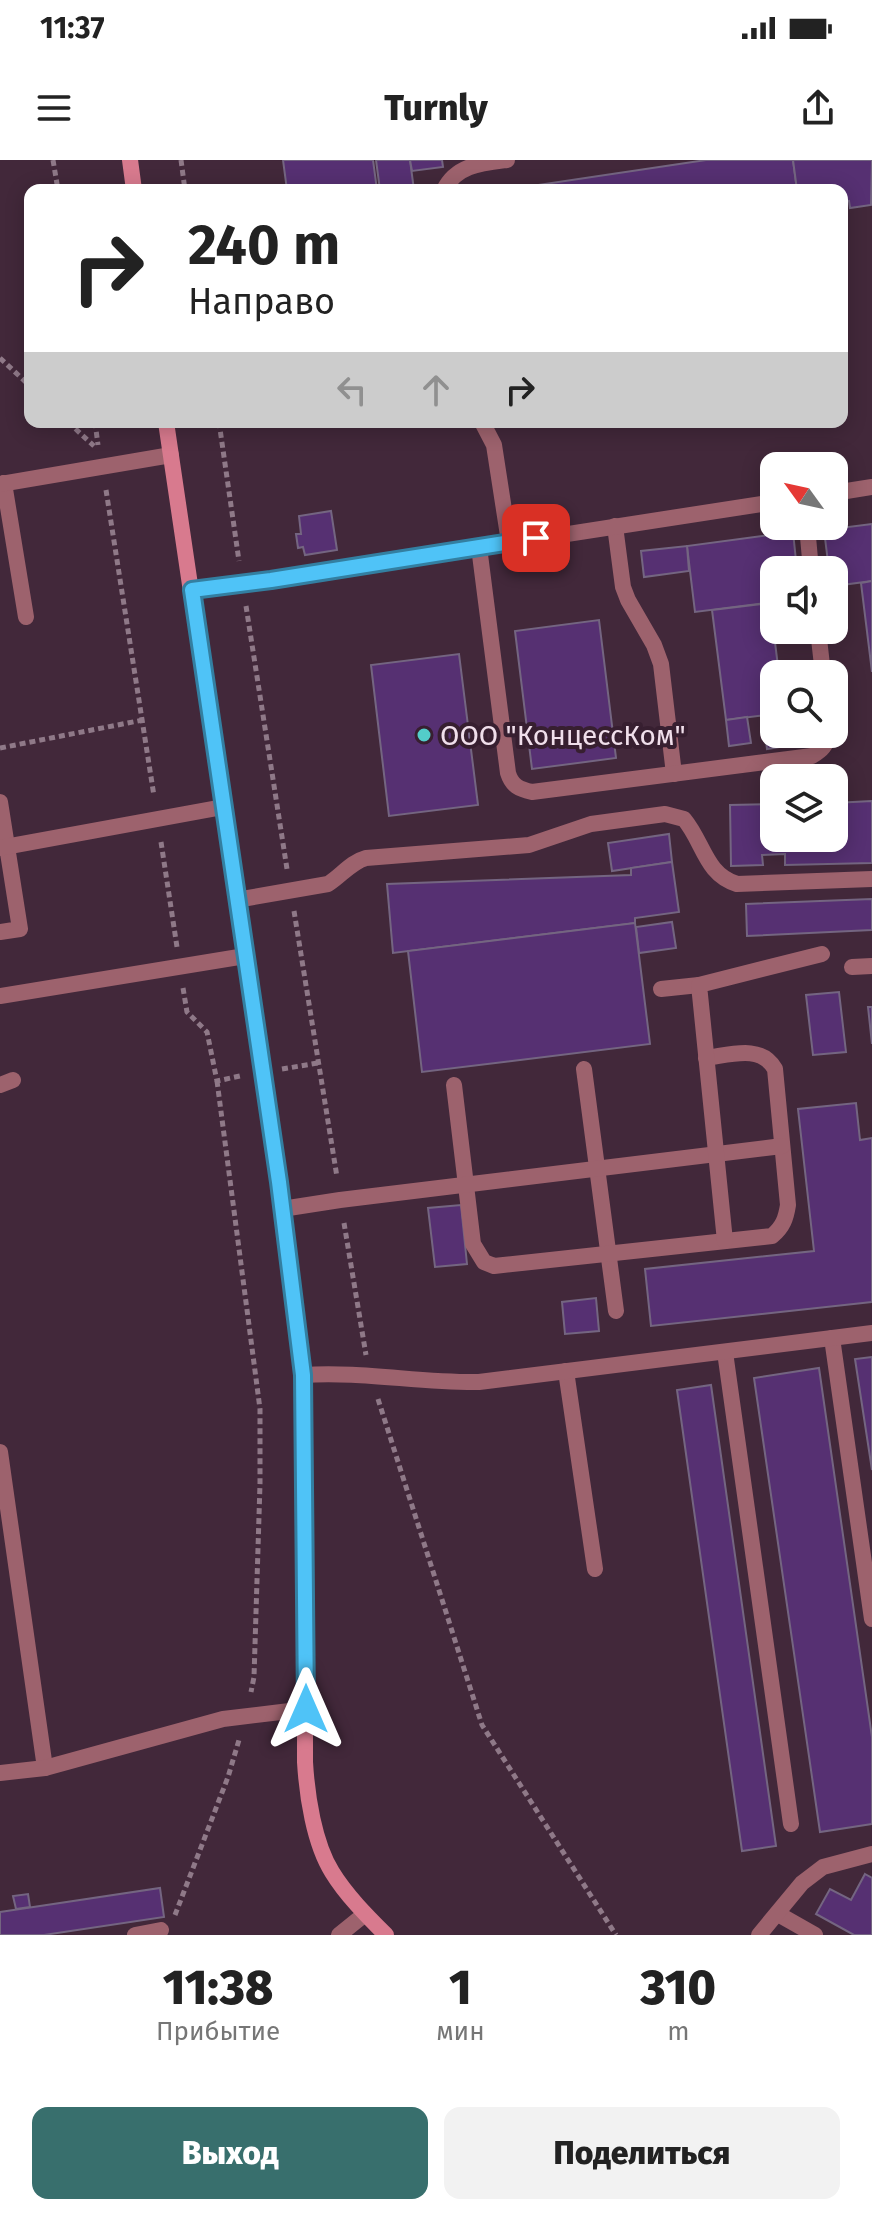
<!DOCTYPE html>
<html lang="ru">
<meta charset="utf-8">
<style>
:root{--surface:#fff;--page:#f2f2f2;--text:#222;--muted:#767676;--accent:#386f6d}
body{margin:0;font-family:"Fira Sans",sans-serif;background:var(--page);color:var(--text);height:100vh;display:flex;flex-direction:column;font-size:30px;white-space:nowrap}
*{box-sizing:border-box;margin:0}
p{font-size:26px;color:var(--muted)}
.icon{flex:none;width:44px;height:44px;fill:none;stroke:currentColor;stroke-width:2;stroke-linecap:round;stroke-linejoin:round}
.map{position:relative;height:1775px;overflow:hidden}
.side{display:flex;flex-direction:column;background:var(--surface);flex:1}
.side>*{flex:none}
.top-card{position:absolute;left:24px;top:24px;width:824px;height:244px;border-radius:16px;box-shadow:0 4px 20px #0003;background:#fff;color:var(--text);overflow:hidden}
.needle{width:52px;rotate:303deg}
.fabs{position:absolute;left:760px;top:292px;display:grid;gap:16px}
.fabs a{display:grid;place-items:center;width:88px;height:88px;border-radius:16px;background:var(--surface);box-shadow:0 4px 20px #0003;font-size:40px}
.pin{position:absolute;display:grid;place-items:center;width:68px;height:68px;color:#fff;margin:-34px;border-radius:16px;box-shadow:0 4px 12px #0006}
.me{position:absolute;width:88px;margin:-44px;rotate:0deg;stroke-linejoin:round;filter:drop-shadow(0 0 6px #0008)}
.turn{display:flex;align-items:center;gap:28px;height:168px;padding:0 32px;font-size:36px}
.turn .icon{width:104px;height:104px;stroke-width:2.5}
.turn b{display:block;font-size:56px;line-height:68px}
.lanes{display:flex;align-items:center;height:76px;padding:0 32px;background:#0003;justify-content:center;gap:40px;direction:ltr}
.lanes .off{opacity:.35}
.eta{display:flex;justify-content:space-evenly;align-items:center;height:136px;text-align:center}
.eta b{font-size:48px;font-weight:800;line-height:56px}
.cta{display:flex;gap:16px;margin-top:auto;padding:16px 32px}
.cta a{flex:1;height:92px;border-radius:16px;background:var(--accent);color:#fff;font-size:32px;font-weight:800;line-height:92px;text-align:center}
.cta a+a{background:var(--page);color:var(--text)}
.status{display:flex;justify-content:space-between;align-items:center;height:56px;padding:0 40px;background:var(--surface);direction:ltr}
.status svg{height:22px;fill:currentColor}
header{display:flex;justify-content:space-between;align-items:center;height:104px;padding:0 32px;background:var(--surface);font-size:36px;font-weight:800}
.map>svg:first-child{display:block}
</style>
<div class="status"><b>11:37</b><svg viewBox="0 0 49 12"><path d="M0 12V9h3v3zM5 12V6h3v6zM10 12V3h3v9zM15 12V0h3v12zM26 1h20v11H26zM47 4h2v5h-2z"/></svg></div>
<header><svg class="icon" aria-label="menu" viewBox="0 0 24 24"><path d="M4 6h16M4 12h16M4 18h16"/></svg>Turnly<svg class="icon" aria-label="share" viewBox="0 0 24 24"><path d="M12 15V3M7 8l5-5 5 5M5 13v7h14v-7"/></svg></header>
<div class="map">
<svg width="872" height="1775" viewBox="0 0 872 1775">
<rect width="100%" height="100%" fill="#42283a"/>
<!-- building -->
<g fill="#563072" stroke="#746581" stroke-width="2">
<polygon points="283,0 373,0 377,30 287,30"/>
<polygon points="376,0 410,0 414,30 380,30"/>
<polygon points="410,0 442,0 443,7 412,11"/>
<polygon points="706,0 793,0 797,30 504,30"/>
<polygon points="793,0 872,0 871,45 850,48 849,41 842,42 842,30 797,30"/>
<polygon points="331,351 337,390 305,395 303,387 298,388 296,374 301,374 299,356"/>
<polygon points="872,364 872,421 834,426 834,410 829,410 824,370"/>
<polygon points="793,372 797,410 774,410 774,442 695,452 687,386"/>
<polygon points="687,386 689,411 644,417 641,391"/>
<polygon points="872,421 872,512 861,423"/>
<polygon points="770,443 779,514 774,514 774,554 726,560 712,450"/>
<polygon points="599,460 616,598 532,609 515,471"/>
<polygon points="459,494 478,645 389,656 371,505"/>
<polygon points="774,554 774,574 785,574 786,586 767,589 763,555"/>
<polygon points="747,557 751,583 729,586 726,560"/>
<polygon points="872,641 872,703 785,705 785,694 762,695 763,705 731,706 730,645 774,644 774,678 834,678 834,643"/>
<polygon points="669,674 672,702 612,711 608,683"/>
<polygon points="672,702 679,752 635,758 635,763 393,793 387,724 631,715 631,708"/>
<polygon points="872,739 872,770 747,776 746,744"/>
<polygon points="672,762 676,788 639,793 636,767"/>
<polygon points="635,763 650,884 422,912 408,791"/>
<polygon points="839,832 846,892 813,895 806,835"/>
<polygon points="868,847 872,847 872,884"/>
<polygon points="856,943 860,980 872,978 872,1142 651,1166 645,1109 814,1091 798,949"/>
<polygon points="461,1045 467,1104 435,1107 428,1048"/>
<polygon points="596,1138 599,1171 565,1174 562,1142"/>
<polygon points="872,1197 872,1310 855,1199"/>
<polygon points="819,1208 872,1577 872,1664 820,1672 754,1218"/>
<polygon points="711,1225 776,1686 742,1691 677,1230"/>
<polygon points="865,1714 872,1718 872,1775 854,1775 816,1754 830,1729 851,1740"/>
<polygon points="160,1728 164,1757 44,1775 0,1775 0,1752"/>
<polygon points="28,1734 30,1747 16,1749 13,1736"/>
</g>
<g fill="none" stroke-linecap="round" stroke-linejoin="round">
<!-- path -->
<g stroke="#8f7988" stroke-width="5" stroke-dasharray="6 4" stroke-linecap="butt">
<polyline points="53,0 58,30"/>
<polyline points="181,0 185,30"/>
<polyline points="0,198 30,226"/>
<polyline points="68,262 94,286"/>
<polyline points="95,262 98,285"/>
<polyline points="219,262 239,401"/>
<polyline points="106,330 154,636"/>
<polyline points="246,446 287,709"/>
<polyline points="0,588 143,560"/>
<polyline points="161,682 177,787"/>
<polyline points="294,751 337,1017"/>
<polyline points="183,828 187,852 207,872 217,921 240,916"/>
<polyline points="282,909 318,903"/>
<polyline points="217,921 260,1249 260,1324 254,1517 251,1532"/>
<polyline points="344,1063 366,1195"/>
<polyline points="378,1239 482,1565 616,1775"/>
<polyline points="175,1755 228,1617 239,1580"/>
</g>
<!-- lane -->
<g stroke="#9d626d" stroke-width="16">
<path d="M444 30C456 5 482 3 507 0"/>
<polyline points="482,262 494,285 509,382"/>
<polyline points="4,323 26,457"/>
<polyline points="0,324 171,295"/>
<polyline points="834,333 872,327"/>
<polyline points="615,366 623,427 628,440 654,485 661,504 674,614"/>
<polyline points="807,366 811,410"/>
<path d="M479 387 508 613C512 626 519 629 532 632L812 596C822 590 827 585 828 574"/>
<polyline points="192,430 271,420 774,342"/>
<polyline points="818,470 823,514"/>
<polyline points="0,642 20,769 0,772"/>
<polyline points="0,688 223,647"/>
<path d="M236 740 328 724C341 716 351 702 366 698L529 685 591 664 665 654 684 659C704 683 705 714 737 724L872 719"/>
<polyline points="852,807 872,806"/>
<polyline points="661,829 699,825"/>
<polyline points="584,909 616,1151"/>
<polyline points="0,925 13,920"/>
<path d="M454 925 473 1084 484 1102 494 1106 772 1076C783 1067 786 1058 788 1045L775 909C761 884 730 895 706 898"/>
<polyline points="282,1049 340,1040 782,986"/>
<polyline points="725,1081 699,825 822,794"/>
<polyline points="832,1178 872,1459"/>
<polyline points="725,1192 791,1664"/>
<polyline points="566,1211 595,1409"/>
<path d="M303 1215C362 1211 420 1223 479 1222L872 1173"/>
<polyline points="0,1292 45,1608"/>
<polyline points="0,1613 45,1608 223,1559 306,1549"/>
<polyline points="778,1754 815,1775"/>
<polyline points="135,1775 161,1770"/>
<polyline points="759,1775 802,1723 823,1707 872,1694"/>
</g>
<!-- street -->
<g stroke="#9d626d" stroke-width="16">
<polyline points="0,836 245,796"/>
<polyline points="339,1775 365,1754"/>
</g>
<!-- secondary -->
<g stroke="#d87a8e" stroke-width="16">
<polyline points="130,0 134,30"/>
<path d="M166 262 282 1049 303 1215 305 1280V1602C307 1636 314 1683 332 1712 346 1735 367 1756 386 1775"/>
</g>
</g>
<g fill="none" stroke-linecap="round" stroke-linejoin="round">
<defs>
<polyline id="route" points="306,1549 303,1215 279,1022 192,430 271,420 536,378"/>
</defs>
<!-- route casing -->
<use href="#route" stroke="#337fa1" stroke-width="20"/>
<!-- route -->
<use href="#route" stroke="#4fc3f7" stroke-width="14"/>
</g>
<!-- markers -->
<circle fill="#53cdc9" stroke="#371f30" stroke-width="3" cx="424" cy="575" r="8"/>
<g text-anchor="middle" stroke-width="8" stroke-linejoin="round" paint-order="stroke">
<!-- poi labels -->
<g font-size="28" fill="#f0dfeb" stroke="#371f30" text-anchor="start">
<text x="440" y="585">ООО "КонцессКом"</text>
</g>
</g>
</svg>
<div class="fabs">
<a><svg class="needle" viewBox="-14 -14 28 28"><path d="M0-13l5 13h-10z" fill="#e53935"/><path d="M0 13l5-13h-10z" fill="#767676"/></svg></a>
<a><svg class="icon" aria-label="sound" viewBox="0 0 24 24"><path d="M4 9h4l5-4v14l-5-4H4zM17 9q2 3 0 6"/></svg></a>
<a><svg class="icon" aria-label="search" viewBox="0 0 24 24"><circle cx="10" cy="10" r="6"/><path d="M15 15l6 6"/></svg></a>
<a><svg class="icon" aria-label="layers" viewBox="0 0 24 24"><path d="M12 4l9 5-9 5-9-5zM3 14l9 5 9-5"/></svg></a>
</div>
<div class="pin" style="left:536px;top:378px;background:#d93025"><svg class="icon" aria-label="arrive" viewBox="0 0 24 24"><path d="M6 21V4h12l-3 4 3 4H6"/></svg></div>
<svg class="me" style="left:306px;top:1549px" viewBox="-20 -20 40 40"><path d="M0-17L14 15 0 8-14 15z" fill="#4fc3f7" stroke="#fff" stroke-width="4"/></svg>
<div class="top-card">
<div class="turn"><svg class="icon" aria-label="right" viewBox="0 0 24 24"><path d="M7 20v-9h11M14 6l5 5-5 5"/></svg><div><b>240 m</b>Направо</div></div>
<div class="lanes"><svg class="icon off" aria-label="left" viewBox="0 0 24 24"><path d="M17 20v-9H6M10 6l-5 5 5 5"/></svg><svg class="icon off" aria-label="ahead" viewBox="0 0 24 24"><path d="M12 20V5M6 11l6-6 6 6"/></svg><svg class="icon" aria-label="right" viewBox="0 0 24 24"><path d="M7 20v-9h11M14 6l5 5-5 5"/></svg></div>
</div>
</div>
<section class="side">
<div class="eta">
<div><b>11:38</b><p>Прибытие</p></div>
<div><b>1</b><p>мин</p></div>
<div><b>310</b><p>m</p></div>
</div>
<div class="cta"><a>Выход</a><a>Поделиться</a></div>
</section>
